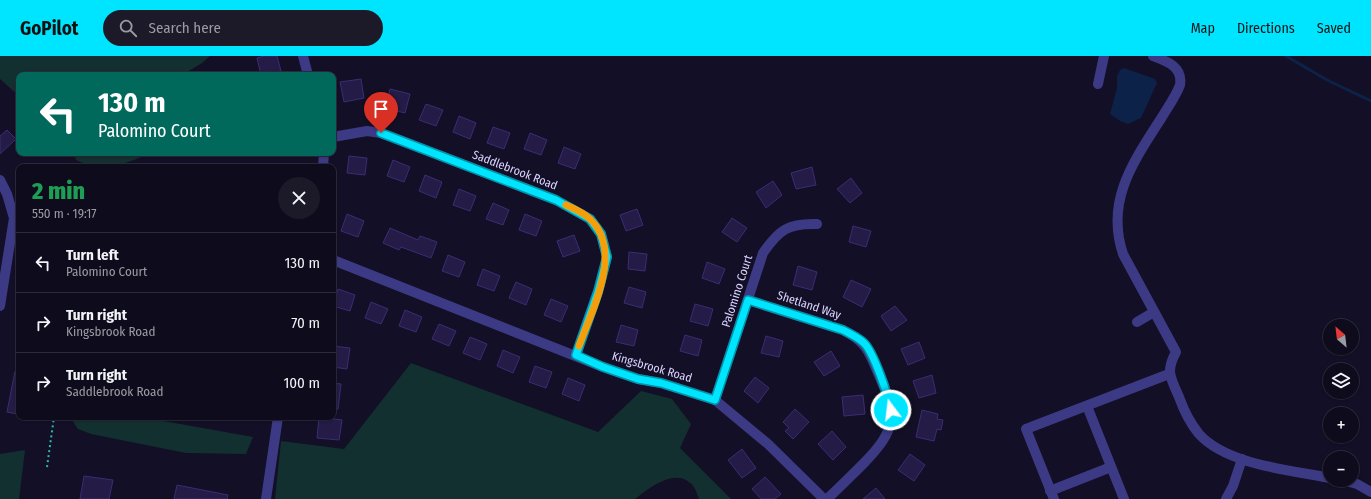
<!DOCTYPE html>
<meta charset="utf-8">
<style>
:root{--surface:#0e0b1c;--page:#1c1929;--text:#f1f3f6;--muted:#9b9ba3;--line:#2e2b3b;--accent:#00e5ff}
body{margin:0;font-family:"Fira Sans Condensed",sans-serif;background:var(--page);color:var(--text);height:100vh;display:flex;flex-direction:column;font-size:15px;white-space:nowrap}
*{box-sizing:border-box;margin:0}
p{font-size:13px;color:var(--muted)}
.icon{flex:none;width:22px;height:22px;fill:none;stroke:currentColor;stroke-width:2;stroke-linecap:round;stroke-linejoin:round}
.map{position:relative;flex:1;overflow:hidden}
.sheet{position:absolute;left:16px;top:108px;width:320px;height:256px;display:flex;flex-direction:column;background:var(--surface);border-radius:8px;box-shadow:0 1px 3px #0004,0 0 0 1px var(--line)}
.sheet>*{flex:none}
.hud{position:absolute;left:16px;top:16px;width:320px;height:84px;border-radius:8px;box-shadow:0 1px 3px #0004,0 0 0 1px var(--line);background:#00695c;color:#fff;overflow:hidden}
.needle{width:26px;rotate:332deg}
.controls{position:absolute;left:1323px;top:263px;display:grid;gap:8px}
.controls a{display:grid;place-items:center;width:36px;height:36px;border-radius:50%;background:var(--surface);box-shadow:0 1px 3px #0004,0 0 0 1px var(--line);font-size:20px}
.pin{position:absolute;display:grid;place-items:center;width:34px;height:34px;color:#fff;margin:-41px -17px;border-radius:50% 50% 50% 0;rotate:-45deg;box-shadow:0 0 4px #0007}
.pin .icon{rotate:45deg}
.me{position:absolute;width:44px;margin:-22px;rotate:345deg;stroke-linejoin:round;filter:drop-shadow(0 0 3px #0008)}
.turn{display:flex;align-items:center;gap:14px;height:84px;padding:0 16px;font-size:18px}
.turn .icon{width:52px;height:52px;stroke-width:2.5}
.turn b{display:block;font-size:28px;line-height:34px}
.round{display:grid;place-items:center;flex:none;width:42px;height:42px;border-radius:21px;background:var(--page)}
.head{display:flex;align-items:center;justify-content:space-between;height:68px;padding:0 16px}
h1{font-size:24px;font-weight:800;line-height:30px;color:#1e9e55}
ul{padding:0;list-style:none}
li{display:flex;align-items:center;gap:12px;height:60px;padding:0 16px;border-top:1px solid var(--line)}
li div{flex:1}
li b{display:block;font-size:15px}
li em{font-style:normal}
header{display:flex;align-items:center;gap:24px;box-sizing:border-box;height:56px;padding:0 20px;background:var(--accent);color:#111}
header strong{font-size:19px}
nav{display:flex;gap:22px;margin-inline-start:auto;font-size:14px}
.search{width:280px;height:36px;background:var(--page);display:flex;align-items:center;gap:10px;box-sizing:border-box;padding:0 14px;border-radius:22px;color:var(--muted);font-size:15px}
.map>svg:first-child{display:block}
</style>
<header>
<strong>GoPilot</strong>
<div class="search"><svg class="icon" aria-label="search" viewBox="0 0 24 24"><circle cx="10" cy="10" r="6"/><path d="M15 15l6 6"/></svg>Search here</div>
<nav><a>Map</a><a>Directions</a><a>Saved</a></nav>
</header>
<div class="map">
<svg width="1371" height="443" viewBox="0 0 1371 443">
<rect width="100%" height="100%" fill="#130f26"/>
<!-- green -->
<g fill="#12302f">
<polygon points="0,0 210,0 202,7 182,19 19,19 19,40 0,23"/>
<path d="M74 97H149C127 109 111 111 86 111L83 107 76 104Z"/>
<path d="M411 307 598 376 641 335 672 343 691 368 680 392 731 443H699C697 438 695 430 690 427 674 412 648 433 635 443H275L281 385 344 393Z"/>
<polygon points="70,361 141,361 253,381 246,398 186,397 91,378 78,373"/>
<polygon points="25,394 19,443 0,443 0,398"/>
</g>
<!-- water -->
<polygon fill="#0c2248" points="1124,12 1155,23 1157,27 1141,62 1128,68 1120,65 1110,58 1117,32 1117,20 1120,14"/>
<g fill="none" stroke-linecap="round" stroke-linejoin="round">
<!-- stream -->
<polyline stroke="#0c2248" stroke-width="3" points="1286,0 1327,24 1371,45"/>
</g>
<!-- building -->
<g fill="#241b47" stroke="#3b2d73">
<polygon points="264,0 277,0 281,15 261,19 257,2"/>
<polygon points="361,23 364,42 344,46 340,26"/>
<polygon points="390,33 410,38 405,57 385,52"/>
<polygon points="426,48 443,54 436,70 419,64"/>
<polygon points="459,60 476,67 470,83 453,76"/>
<polygon points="493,71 510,77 504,93 487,87"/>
<polygon points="7,74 16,83 0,98 0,80"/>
<polygon points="530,77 547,84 541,99 524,93"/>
<polygon points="564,91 581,98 575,113 558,107"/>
<polygon points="349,100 367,102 365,119 347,117"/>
<polygon points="393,104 410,111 404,126 387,120"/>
<polygon points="812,111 816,129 796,133 791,117"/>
<polygon points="425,119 442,126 436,142 419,135"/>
<polygon points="851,122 862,137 850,147 837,133"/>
<polygon points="773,125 782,139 766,152 756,136"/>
<polygon points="459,133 476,140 470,155 453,149"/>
<polygon points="493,147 509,154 503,169 486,163"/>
<polygon points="637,153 643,169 626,175 620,159"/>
<polygon points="347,158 364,165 358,181 341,175"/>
<polygon points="525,158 542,165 536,180 519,174"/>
<polygon points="732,162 747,172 737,186 722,176"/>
<polygon points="853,170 871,175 866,191 849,186"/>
<polygon points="390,172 418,184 420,180 437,186 431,202 401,191 399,194 383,187"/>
<polygon points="574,179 580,195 563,201 557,185"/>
<polygon points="629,196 647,198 645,215 628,213"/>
<polygon points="448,199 465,206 459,221 442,215"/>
<polygon points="707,206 725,213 719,228 702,222"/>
<polygon points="798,210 817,216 812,234 793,229"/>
<polygon points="483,213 500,220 494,235 477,229"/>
<polygon points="851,224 871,233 862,251 843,241"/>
<polygon points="516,226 532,233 526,249 509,242"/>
<polygon points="629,231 646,236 642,252 624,247"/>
<polygon points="338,233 355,239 350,255 333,250"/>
<polygon points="551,243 568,250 561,266 544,259"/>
<polygon points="371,246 388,253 381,268 365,262"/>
<polygon points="695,248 713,253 708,270 690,265"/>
<polygon points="895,250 907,264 891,275 881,260"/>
<polygon points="405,254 422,261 416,276 399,270"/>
<polygon points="439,268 456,275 449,290 432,283"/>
<polygon points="621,269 638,274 634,290 616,286"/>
<polygon points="685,279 702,284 698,300 680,295"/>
<polygon points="766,280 783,285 779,301 761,297"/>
<polygon points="470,281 487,288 480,304 463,297"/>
<polygon points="919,286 925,302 908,309 901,293"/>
<polygon points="333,290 350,292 347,313 333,311"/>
<polygon points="503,294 520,301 513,317 497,310"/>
<polygon points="831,295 840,310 824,320 814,306"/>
<polygon points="535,310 552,316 546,332 529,326"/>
<polygon points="15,315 19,315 17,358 7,356"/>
<polygon points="932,319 936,337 919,342 913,325"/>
<polygon points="755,321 769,332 758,347 744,335"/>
<polygon points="568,322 585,329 579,345 562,338"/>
<polygon points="333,327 341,328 338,353 333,353"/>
<polygon points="863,339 865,358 844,360 842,341"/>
<polygon points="795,353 809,366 793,383 785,375 789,372 783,366"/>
<polygon points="922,354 938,358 937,363 943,364 941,374 937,373 934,385 916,381"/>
<polygon points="319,361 342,364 339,384 317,382"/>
<polygon points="832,375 846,391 833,404 818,388"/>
<polygon points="742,393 756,412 742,422 728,404"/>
<polygon points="910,398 925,409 914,425 898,414"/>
<polygon points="84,420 113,424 109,443 80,443"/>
<polygon points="765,421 781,438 775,443 761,443 752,433"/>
<polygon points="177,429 228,439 227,443 174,443"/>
<polygon points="876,432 885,443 863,443"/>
</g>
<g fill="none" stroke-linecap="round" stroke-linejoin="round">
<!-- path -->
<polyline stroke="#2fb8b0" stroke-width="2" stroke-dasharray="2 3" stroke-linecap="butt" points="47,411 54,361"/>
<!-- minor -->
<g stroke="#3d3a85" stroke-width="10">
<polyline points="303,0 308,19"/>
<path d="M1153 0C1167 5 1183 11 1180 29 1176 40 1168 51 1162 61 1134 105 1105 144 1123 198L1176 296C1165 316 1171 322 1179 341 1184 355 1190 367 1199 378 1227 409 1291 414 1330 422"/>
<polyline points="1098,28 1104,0"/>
<polyline points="333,81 367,75 381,77 556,144 590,163 601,178 607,201 598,235 576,299"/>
<polyline points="323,111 324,97"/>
<polyline points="0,124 7,138 14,162 0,250"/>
<polyline points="333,204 603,311 638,323 661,327 715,344 768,388 824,443"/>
<path d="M748 244 843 274C865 285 869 295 878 317 897 360 897 373 864 407 852 419 840 431 827 443"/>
<polyline points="1137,266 1154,256"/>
<path d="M715 344 763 197C779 174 788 167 817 168"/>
<polyline points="1087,350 1124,443"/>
<polyline points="1342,424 1357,428 1371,436"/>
<polyline points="1050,435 1111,411"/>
<polyline points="266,443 278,361"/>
<polyline points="1054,443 1026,373 1169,318"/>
<polyline points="1226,443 1233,430 1242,403"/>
</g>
</g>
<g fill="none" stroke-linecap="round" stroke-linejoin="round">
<defs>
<path id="route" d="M381 77 556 144 590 163 601 178 607 201 598 236 576 299 603 311 638 323 661 327 715 344 748 244 843 274C850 278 858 281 864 287 874 297 888 339 891 354"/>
</defs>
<!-- route casing -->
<use href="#route" stroke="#0095a6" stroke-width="10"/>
<!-- route -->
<use href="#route" stroke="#00e5ff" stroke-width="7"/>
<!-- slow -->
<path stroke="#f59e0b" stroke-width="7" d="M566 149C575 153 584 157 590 163 624 195 592 254 579 290"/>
</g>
<g text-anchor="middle" stroke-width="4" stroke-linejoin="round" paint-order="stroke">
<!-- street labels -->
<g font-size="12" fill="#d9d4ff" stroke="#130f26">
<text transform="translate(515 114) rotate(21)" y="4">Saddlebrook Road</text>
<text transform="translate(737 235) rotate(-72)" y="4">Palomino Court</text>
<text transform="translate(809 249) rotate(18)" y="4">Shetland Way</text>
<text transform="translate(652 311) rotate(16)" y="4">Kingsbrook Road</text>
</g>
</g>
</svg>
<div class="controls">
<a><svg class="needle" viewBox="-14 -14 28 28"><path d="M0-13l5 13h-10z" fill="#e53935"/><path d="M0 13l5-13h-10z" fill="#9b9ba3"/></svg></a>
<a><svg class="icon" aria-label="layers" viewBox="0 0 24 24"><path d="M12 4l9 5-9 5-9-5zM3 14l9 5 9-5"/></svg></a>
<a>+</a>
<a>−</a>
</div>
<div class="pin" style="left:381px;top:77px;background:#d93025"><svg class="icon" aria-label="arrive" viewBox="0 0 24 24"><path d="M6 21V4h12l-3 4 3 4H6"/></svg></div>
<svg class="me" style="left:891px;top:354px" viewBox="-20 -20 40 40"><circle r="17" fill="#00e5ff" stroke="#fff" stroke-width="3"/><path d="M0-11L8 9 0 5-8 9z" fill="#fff"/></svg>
<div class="hud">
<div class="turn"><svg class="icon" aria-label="left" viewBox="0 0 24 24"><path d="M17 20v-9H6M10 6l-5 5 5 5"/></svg><div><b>130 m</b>Palomino Court</div></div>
</div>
<section class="sheet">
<div class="head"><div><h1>2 min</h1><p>550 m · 19:17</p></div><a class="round"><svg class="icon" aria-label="close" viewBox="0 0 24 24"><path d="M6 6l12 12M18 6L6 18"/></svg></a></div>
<ul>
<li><svg class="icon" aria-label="left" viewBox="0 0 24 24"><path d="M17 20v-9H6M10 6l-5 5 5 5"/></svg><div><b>Turn left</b><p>Palomino Court</p></div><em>130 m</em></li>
<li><svg class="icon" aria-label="right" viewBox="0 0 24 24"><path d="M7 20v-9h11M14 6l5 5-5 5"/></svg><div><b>Turn right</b><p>Kingsbrook Road</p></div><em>70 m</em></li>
<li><svg class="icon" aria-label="right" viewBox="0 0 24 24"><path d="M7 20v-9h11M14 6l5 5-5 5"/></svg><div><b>Turn right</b><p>Saddlebrook Road</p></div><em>100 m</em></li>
</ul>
</section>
</div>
